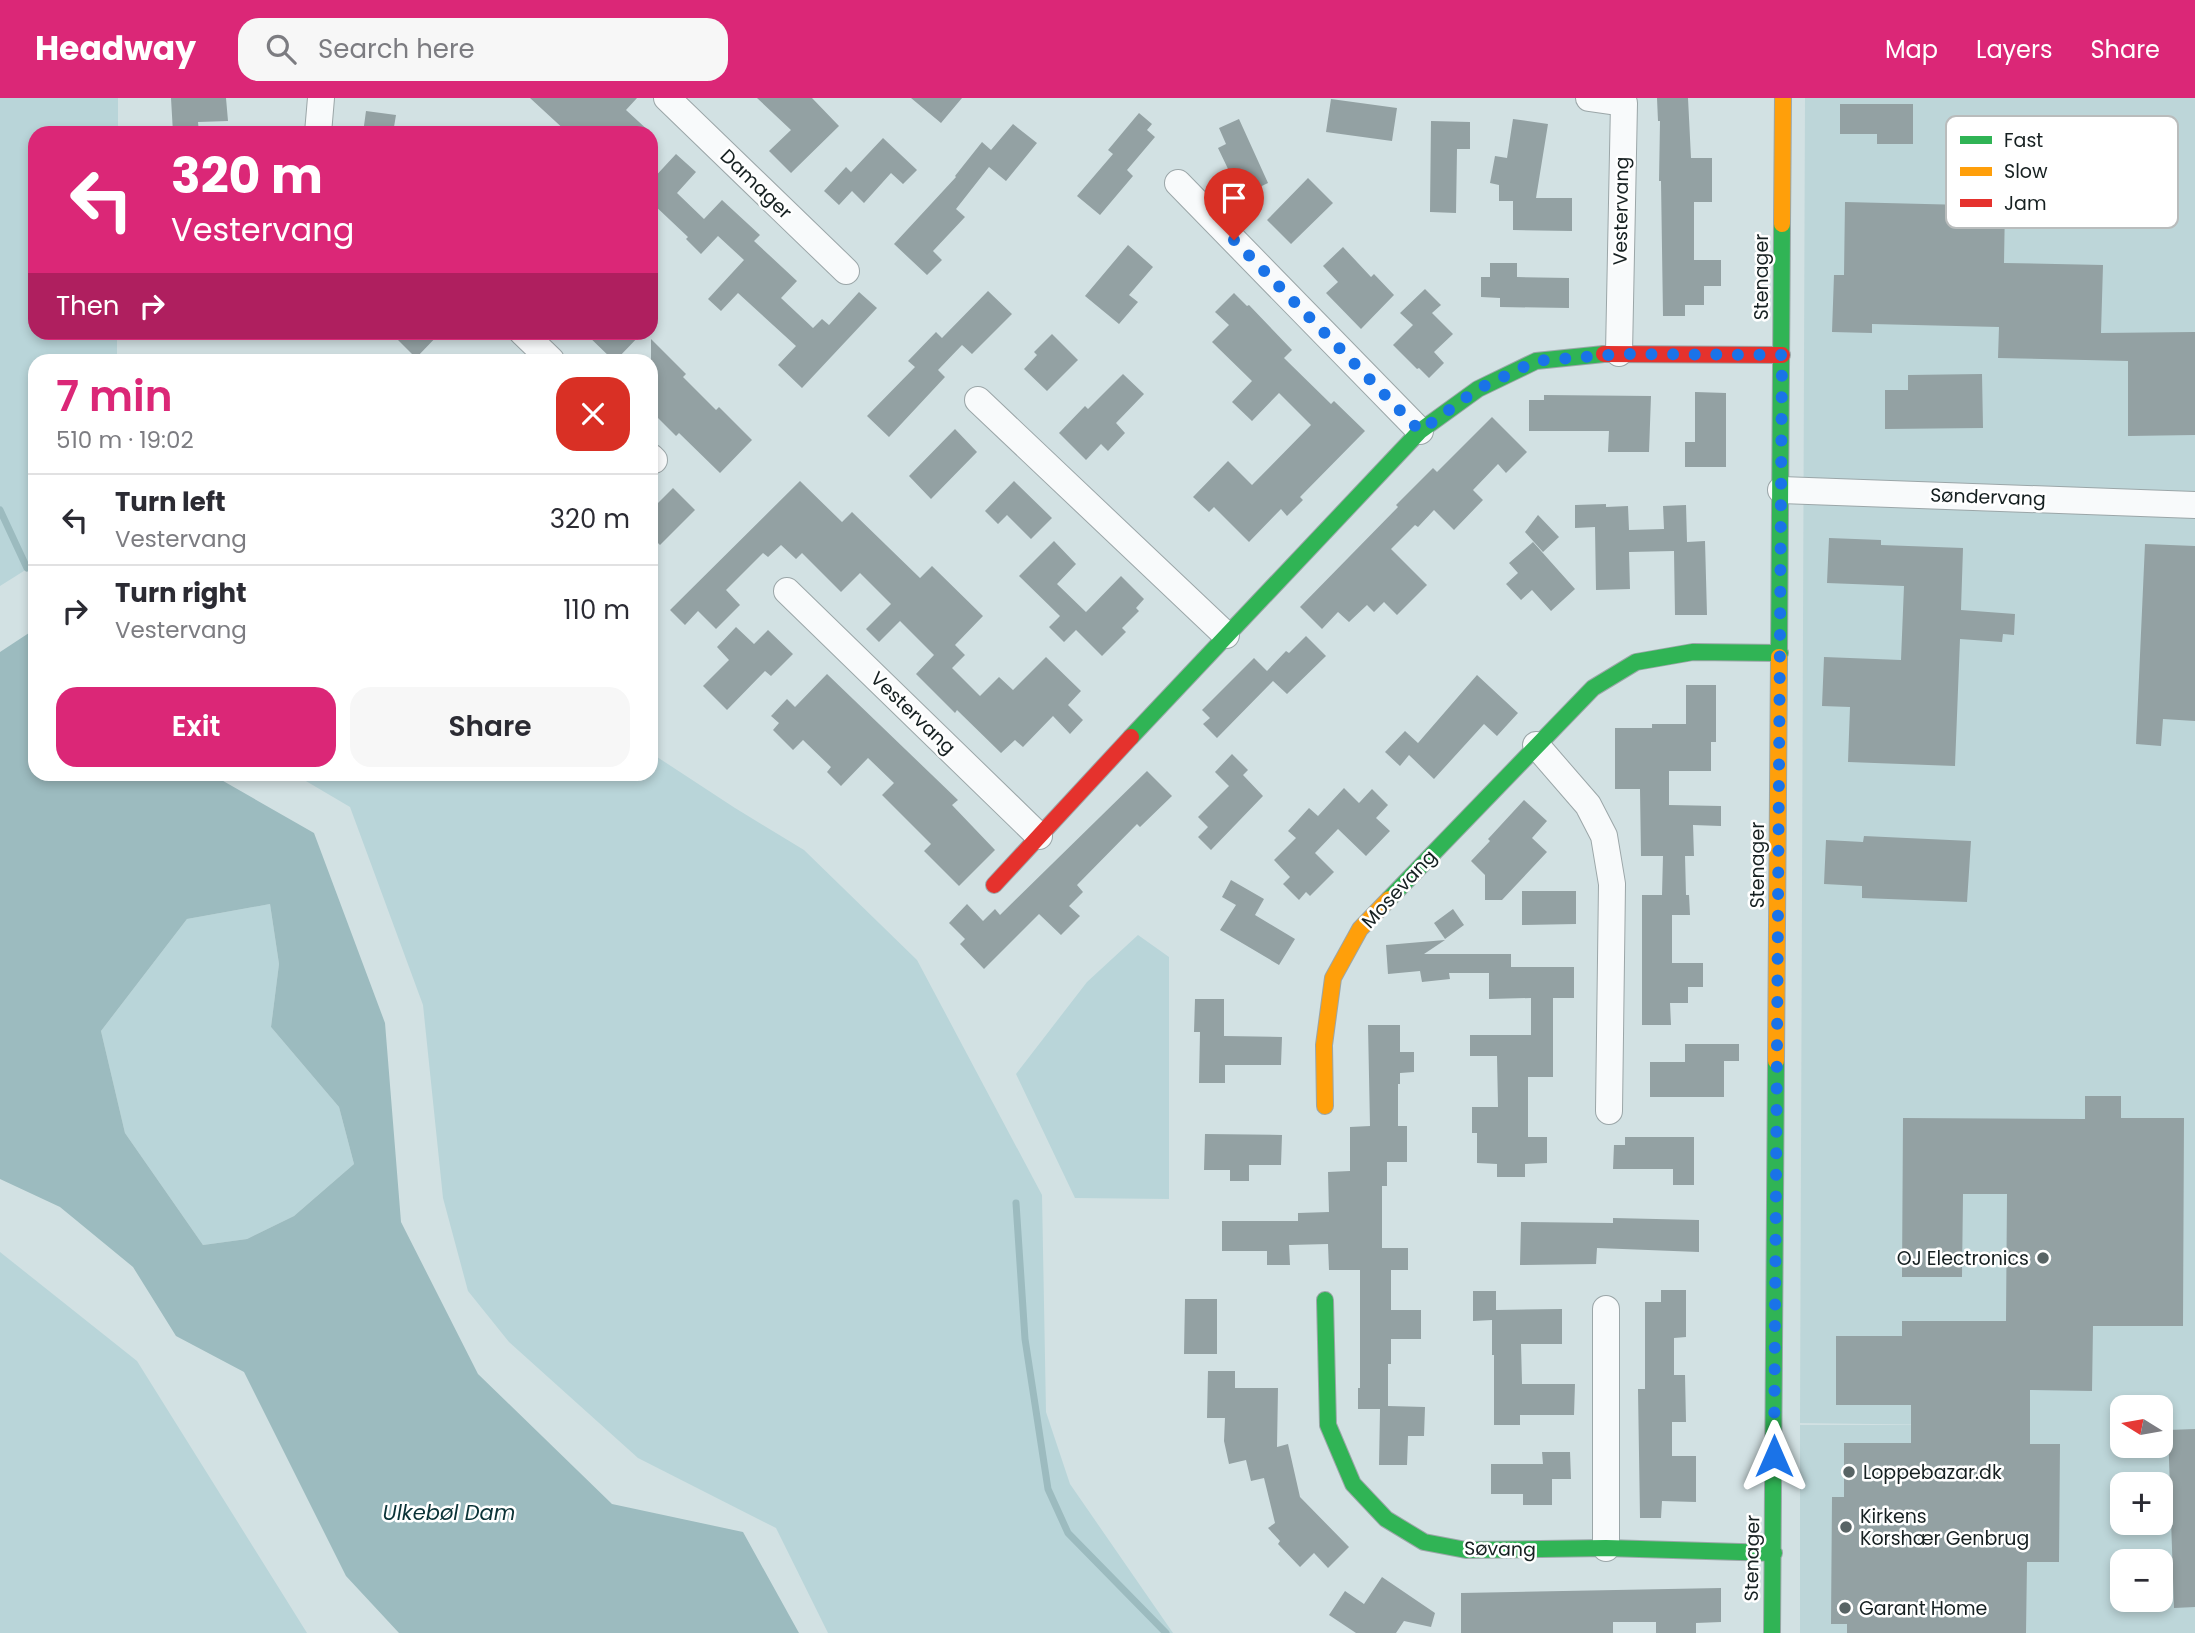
<!DOCTYPE html>
<meta charset="utf-8">
<style>
:root{--surface:#fff;--page:#f7f7f7;--text:#2b2b33;--muted:#7c7c81;--line:#e1e1e2;--accent:#db2777}
body{margin:0;font-family:Poppins,sans-serif;background:var(--page);color:var(--text);height:100vh;display:flex;flex-direction:column;font-size:26px;white-space:nowrap}
*{box-sizing:border-box;margin:0}
p{font-size:23px;color:var(--muted)}
.icon{flex:none;width:38px;height:38px;fill:none;stroke:currentColor;stroke-width:2;stroke-linecap:round;stroke-linejoin:round}
.map{position:relative;flex:1;overflow:hidden}
.panel{position:absolute;left:28px;top:256px;width:630px;height:427px;display:flex;flex-direction:column;background:var(--surface);border-radius:21px;box-shadow:0 4px 10px #0003}
.panel>*{flex:none}
.banner{position:absolute;left:28px;top:28px;width:630px;height:214px;border-radius:21px;box-shadow:0 4px 10px #0003;background:#db2777;color:#fff;overflow:hidden}
.needle{width:46px;rotate:281deg}
.fabs{position:absolute;left:2110px;top:1297px;display:grid;gap:14px}
.fabs a{display:grid;place-items:center;width:63px;height:63px;border-radius:14px;background:var(--surface);box-shadow:0 4px 10px #0003;font-size:35px}
.pin{position:absolute;display:grid;place-items:center;width:60px;height:60px;color:#fff;margin:-72px -30px;border-radius:50% 50% 50% 0;rotate:-45deg;box-shadow:0 0 7px #0007}
.pin .icon{rotate:45deg}
.me{position:absolute;width:77px;margin:-38px;rotate:0deg;stroke-linejoin:round;filter:drop-shadow(0 0 5px #0008)}
.turn{display:flex;align-items:center;gap:24px;height:147px;padding:0 28px;font-size:32px}
.turn .icon{width:91px;height:91px;stroke-width:2.5}
.turn b{display:block;font-size:49px;line-height:60px}
.then{display:flex;align-items:center;height:66px;padding:0 28px;background:#0003;gap:14px;font-size:26px}
.round{display:grid;place-items:center;flex:none;width:74px;height:74px;border-radius:21px;background:var(--page)}
.head{display:flex;align-items:center;justify-content:space-between;height:119px;padding:0 28px}
h1{font-size:42px;font-weight:600;line-height:52px;color:var(--accent)}
.button{display:flex;gap:14px;margin-top:auto;padding:14px 28px}
.button a{flex:1;height:80px;border-radius:21px;background:var(--accent);color:#fff;font-size:28px;font-weight:600;line-height:80px;text-align:center}
.button a+a{background:var(--page);color:var(--text)}
ul{padding:0;list-style:none}
li{display:flex;align-items:center;gap:21px;height:91px;padding:0 28px;border-top:2px solid var(--line)}
li div{flex:1}
li b{display:block;font-size:26px}
li em{font-style:normal}
header{display:flex;align-items:center;gap:42px;box-sizing:border-box;height:98px;padding:0 35px;background:var(--accent);color:#fff}
header strong{font-size:33px}
nav{display:flex;gap:38px;margin-inline-start:auto;font-size:24px}
.search{width:490px;height:63px;background:var(--page);display:flex;align-items:center;gap:18px;box-sizing:border-box;padding:0 24px;border-radius:21px;color:var(--muted);font-size:26px}
.map>svg:first-child{display:block}
.built{fill:#bdd6d9;fill-rule:evenodd}
.green{fill:#b9d5d9}
.water{fill:#9cbbbf;fill-rule:evenodd}
.lines{fill:none;stroke-linecap:round;stroke-linejoin:round}
.stream{stroke:#9cbbbf;stroke-width:7}
.building{fill:#93a1a3}
.street-casing{stroke:#9ba6a8;stroke-width:28}
.fast-casing{stroke:#9ba6a8;stroke-width:18}
.slow-casing{stroke:#9ba6a8;stroke-width:18}
.jam-casing{stroke:#9ba6a8;stroke-width:18}
.street{stroke:#f8fafb;stroke-width:26}
.fast{stroke:#30b455;stroke-width:16}
.slow{stroke:#ff9f0a;stroke-width:16}
.jam{stroke:#e5322d;stroke-width:16}
.route{stroke:#1a73e8;stroke-width:12;stroke-dasharray:0 21.6}
.poi-dot{fill:#586465;stroke:#fff;stroke-width:2.5}
.labels{text-anchor:middle;dominant-baseline:central;stroke-width:5;stroke-linejoin:round;paint-order:stroke}
.street-label{font-size:19px;fill:#162021;stroke:#fff}
.poi-label{font-size:19px;fill:#162021;stroke:#fff;text-anchor:start}
.water-label{font-size:21px;font-style:italic;fill:#0b3337;stroke:#fff}
.key{fill:#fff;stroke:#b9bcbc;stroke-width:2}
.key-label{font-size:19px;fill:#162021}
</style>
<header>
<strong>Headway</strong>
<div class="search"><svg class="icon" aria-label="search" viewBox="0 0 24 24"><circle cx="10" cy="10" r="6"/><path d="M15 15l6 6"/></svg>Search here</div>
<nav><a>Map</a><a>Layers</a><a>Share</a></nav>
</header>
<div class="map">
<svg width="2195" height="1535" viewBox="0 0 2195 1535">
<rect width="100%" height="100%" fill="#d2e1e3"/>
<path class="built" d="M1805,0H2195V1535H1800V1327H1946L1800,1325ZM2123,1309H2161V1348H2123ZM2123,1386H2161V1424H2123ZM2123,1463H2161V1502H2123Z"/>
<path class="green" d="M0,0H118V35H35V234L117,235V262H35V466L0,488Z
M651,655L735,710L804,752L917,862L1042,1097L1046,1314L1070,1386L1173,1535H828L776,1430L638,1360L509,1244L468,1193L443,1100L423,907L350,709L294,676H651Z
M270,806L279,866L271,929L339,1009L354,1066L294,1118L247,1141L203,1147L125,1035L101,933L187,821Z
M1138,837L1169,859V1101L1075,1100L1016,976L1087,884Z
M0,1154L137,1263L307,1535H0Z"/>
<path class="water" d="M35,531V676H211L314,735L385,925L401,1124L478,1276L612,1406L743,1434L799,1535H399L346,1478L244,1274L176,1238L133,1169L60,1109L0,1081V554ZM270,806L279,866L271,929L339,1009L354,1066L294,1118L247,1141L203,1147L125,1035L101,933L187,821Z"/>
<g class="lines">
<path class="stream" d="M0,412L27,470
M1016,1105L1025,1241L1048,1391L1068,1435L1166,1535"/>
</g>
<path class="building" d="M171,0H226L228,23L198,24L199,35H173Z
M530,0H637L626,12L651,35H568Z
M757,0H812L839,28L791,75L769,53L791,32Z
M911,0H962L941,25Z
M1657,0H1688L1691,60H1712V104H1694V162H1721V188H1704V207H1685V218H1663L1661,83H1659L1660,23H1658Z
M1331,1L1397,10L1392,43L1326,34Z
M1840,6H1913V46H1877V36H1840Z
M366,13L396,17L393,35H363Z
M1139,15L1152,26L1147,32L1155,39L1127,72L1133,78L1100,117L1077,98L1113,56L1108,52Z
M1239,21L1268,85L1241,98L1218,50L1226,46L1219,30Z
M1513,21L1548,26L1536,100H1572V133L1513,132V103H1499V87L1490,85L1495,58L1507,60Z
M1431,23L1470,24V51H1457L1456,115L1430,114Z
M1013,26L1037,45L1006,83L989,69L956,111L965,119L933,153L942,162L927,177L894,146L956,79L955,78L982,44L991,52Z
M883,40L917,72L903,86L891,75L864,105L852,93L839,107L824,93L846,69L851,74Z
M676,56L696,74L677,95L704,121L722,102L760,137L754,143L797,183L781,200L813,230L822,221L829,227L859,194L877,210L802,290L778,267L796,248L738,195L721,213L708,201L744,162L718,138L701,156L686,141L688,139L651,104V83Z
M1308,80L1333,105L1291,146L1267,122Z
M1845,104L2005,108L2004,165L2103,167L2101,235L2195,234V337L2128,338V263L1998,260L1999,229L1872,226V235L1832,234L1834,177H1844Z
M1128,147L1153,169L1129,197L1138,204L1119,226L1085,198Z
M1343,149L1371,179L1374,176L1394,197L1361,231L1326,195L1338,184L1323,168Z
M1490,165H1517V179L1569,180V210L1500,209V200L1481,199V179H1490Z
M1425,191L1441,207L1432,215L1453,236L1434,254L1444,265L1429,280L1419,270L1417,271L1393,247L1413,227L1400,215Z
M988,193L1012,216L972,256L962,247L938,272L945,279L889,339L867,318L915,269L908,263L936,234L942,240Z
M1234,195L1247,208L1249,207L1292,252L1284,260L1331,306L1334,303L1365,333L1300,399L1303,402L1287,418L1281,411L1249,444L1214,409L1209,414L1193,399L1228,363L1252,387L1311,327L1279,295L1252,323L1232,304L1252,283L1212,244L1229,227L1215,214Z
M390,234H441L416,260Z
M584,234H643L616,262H613Z
M1052,236L1078,262L1047,293L1024,271L1037,257L1034,254Z
M651,241L686,276L683,279L716,312L719,309L752,342L720,375L679,335L676,338L651,313Z
M1123,276L1144,296L1116,325L1125,335L1108,353L1101,346L1086,362L1059,335L1085,308L1088,311Z
M1982,276L1983,330L1885,331V292H1908V277Z
M1695,294L1726,295V369H1685V344H1695Z
M1544,297L1651,298L1649,354H1608L1609,333H1529V302H1544Z
M1492,319L1527,354L1506,375L1498,366L1473,392L1483,402L1454,432L1434,412L1418,429L1415,427L1391,451L1427,487L1397,517L1384,504L1374,514L1367,507L1349,524L1338,514L1322,531L1300,509L1398,409L1396,407L1433,370L1437,374Z
M955,331L977,354L931,401L909,378Z
M800,383L842,424L852,414L920,480L932,468L983,518L955,547L965,557L952,570L980,598L999,579L1013,592L1046,559L1081,593L1068,607L1083,622L1070,636L1053,618L1023,649L1015,642L1001,655L957,612L955,615L916,576L934,557L900,523L879,544L866,531L891,506L860,475L841,494L802,455L796,461L781,447L768,459L763,455L726,492L740,507L716,531L698,513L685,527L670,512Z
M1014,383L1052,420L1031,441L1007,417L998,426L985,413Z
M673,390L695,412L660,447L651,438V412Z
M1606,406V409L1628,408L1629,432L1664,431L1663,408L1686,407L1687,444L1705,443L1707,517H1675L1674,453L1629,454L1630,491L1596,492L1595,429L1575,430V407Z
M1538,417L1559,439L1543,454L1525,434Z
M1829,440L1881,442V447L1963,450L1961,512L2015,516L2014,537L2003,536L2002,544L1960,541L1955,668L1848,664L1850,609L1822,608L1824,559L1901,562L1904,488L1827,485Z
M1054,443L1076,466L1057,486L1086,514L1121,478L1144,501L1136,510L1139,513L1122,530L1126,534L1102,558L1076,532L1064,544L1049,529L1060,518L1019,478Z
M1533,444L1575,491L1551,513L1532,492L1521,502L1506,486L1518,475L1509,465Z
M2145,446L2195,448V623L2163,621L2161,648L2136,646Z
M736,529L754,546L768,532L793,556L771,578L765,573L727,612L703,588L729,562L717,549Z
M1306,538L1326,558L1287,596L1273,583L1217,640L1203,626L1210,620L1202,612L1254,560L1267,573L1286,553L1289,555Z
M827,576L958,702L952,707L995,752L959,788L924,753L931,746L882,697L894,685L868,660L841,688L827,674L831,669L803,642L793,652L773,632L779,625L771,618L787,601L795,609Z
M1477,577L1518,615L1497,638L1484,626L1434,681L1409,657L1400,668L1385,654L1405,633L1418,645Z
M1686,587H1716V644H1711V673H1669V707L1721,708V728L1693,727L1694,758H1685L1686,797H1689L1690,817H1672V865H1703V889H1688V905H1670L1671,927H1642V797H1662L1663,758H1641L1640,691H1615V630H1652V626H1686Z
M1232,656L1248,672L1243,677L1263,698L1211,752L1198,739L1208,729L1198,719L1229,688L1215,674Z
M1147,673L1172,698L1140,729L1137,726L1077,787L1083,794L1069,808L1080,818L1061,837L1039,816L984,871L960,846L965,841L949,825L967,806L983,823L995,811L1000,817Z
M1344,690L1359,705L1372,691L1388,707L1376,720L1390,733L1366,758L1338,731L1315,755L1334,774L1310,798L1306,794L1299,802L1283,786L1290,779L1274,762L1296,740L1288,733L1309,710L1318,718Z
M1524,702L1547,723L1532,740L1547,754L1502,802H1485V777L1471,763L1490,743L1488,741Z
M1864,738L1971,743L1967,804L1862,800V788L1824,786L1826,742L1863,744Z
M1231,782L1264,801L1255,817L1295,841L1279,867L1220,832L1236,807L1222,799Z
M1522,793H1576V826L1522,827Z
M1453,811L1464,827L1445,841L1434,825Z
M1445,842L1424,856H1511V869H1574V900H1553V979H1528V1039H1547V1065L1525,1066V1079H1497V1066L1477,1065V1035H1472V1009H1498L1497,958H1470V937H1531V900L1489,901V875H1449L1450,881L1422,884L1420,873L1388,876L1386,847Z
M1195,901H1224V938L1282,939L1281,967H1225V985H1199L1200,934H1194Z
M1368,927H1400V954H1414V974L1400,975V986H1398V1028H1407V1064H1387V1088H1382V1150H1408V1172H1391V1212H1421V1241H1391V1266H1388V1308L1425,1309L1424,1338H1408L1407,1367H1379L1380,1311H1358V1290H1360V1172H1329L1328,1146L1289,1147L1290,1167H1267V1153H1222V1123H1298V1115L1329,1114L1328,1074L1350,1073V1029L1370,1028Z
M1685,946H1739V963H1724V999H1650V964H1685Z
M2085,998H2121V1020H2184L2183,1228H2093L2092,1293L2030,1292V1346H2060L2059,1464H2027L2026,1535H1847V1526H1831L1832,1399H1844V1345H1911V1307H1836V1238H1902V1223H2006L2007,1096H1963L1962,1179H1902L1903,1020L2085,1021Z
M1205,1036L1282,1037L1281,1067H1249V1083H1230V1072H1204Z
M1625,1039H1694V1087H1673V1071H1613L1614,1047H1625Z
M1613,1120L1699,1122V1154L1597,1150L1596,1166L1520,1167L1521,1124L1613,1125Z
M1661,1192H1686V1239L1674,1240V1277H1685L1686,1324H1672V1358H1696V1404L1662,1403L1661,1420H1640L1638,1291H1645V1204H1661Z
M1473,1193H1496V1212L1562,1211V1246H1521L1522,1286H1575L1574,1317H1520V1327H1494V1257H1492V1222L1473,1223Z
M1185,1201H1217V1256H1184Z
M1208,1273H1235V1290H1278L1277,1349L1288,1346L1300,1399L1349,1449L1328,1470L1314,1455L1300,1469L1278,1446L1280,1443L1268,1430L1275,1425L1264,1380L1251,1383L1246,1362L1229,1366L1224,1343L1225,1320H1207Z
M2195,1331V1509L2174,1510L2168,1332Z
M1542,1354H1570L1571,1381H1552V1407H1523V1396H1491V1366H1543Z
M1382,1479L1435,1515L1431,1529L1404,1523L1396,1535H1356L1329,1517L1345,1493L1364,1506Z
M1721,1490V1524L1696,1525V1535H1656V1524H1613V1535H1461V1495Z"/>
<g class="lines">
<g class="street-casing">
<path id="street" d="M667,0L846,173
M1589,0L1624,5L1619,255
M318,35L321,0
M1178,85L1420,333
M522,234L551,262
M978,302L1226,537
M651,359L654,362
M1781,392L2195,407
M787,493L1039,738
M1536,647L1588,707L1604,738L1612,786L1609,1013
M1606,1450V1211"/>
</g>
<g class="fast-casing">
<path id="fast" d="M1779,559L1782,126
M1131,639L1420,333L1478,291L1536,263L1604,256
M1389,801L1593,590L1636,564L1693,554L1780,555
M1325,1202L1328,1327L1353,1386L1386,1421L1424,1444L1466,1452L1606,1450L1774,1455
M1772,1535L1776,963"/>
</g>
<g class="slow-casing">
<path id="slow" d="M1782,126L1783,0
M1776,963L1779,559
M1325,1008L1324,947L1333,880L1360,831L1389,801"/>
</g>
<g class="jam-casing">
<path id="jam" d="M1604,256L1782,257
M994,787L1131,639"/>
</g>
<use href="#street" class="street"/>
<use href="#fast" class="fast"/>
<use href="#slow" class="slow"/>
<use href="#jam" class="jam"/>
</g>
<g class="lines">
<path class="route" d="M1234,142L1420,333L1478,291L1536,263L1619,256L1782,257L1774,1358"/>
</g>
<g class="poi-dot">
<circle cx="2043" cy="1160" r="7"/>
<circle cx="1849" cy="1374" r="7"/>
<circle cx="1846" cy="1429" r="7"/>
<circle cx="1845" cy="1510" r="7"/>
</g>
<g class="labels">
<g class="street-label">
<text transform="translate(756 86) rotate(44)">Damager</text>
<text transform="translate(1621 113) rotate(-89)">Vestervang</text>
<text transform="translate(1761 179) rotate(-90)">Stenager</text>
<text transform="translate(1988 399) rotate(2)">Søndervang</text>
<text transform="translate(913 615) rotate(44)">Vestervang</text>
<text transform="translate(1757 767) rotate(-90)">Stenager</text>
<text transform="translate(1399 791) rotate(-47)">Mosevang</text>
<text transform="translate(1500 1451) rotate(1)">Søvang</text>
<text transform="translate(1752 1460) rotate(-89)">Stenager</text>
</g>
<g class="poi-label">
<text x="2029" y="1160" text-anchor="end">OJ Electronics</text>
<text x="1863" y="1374">Loppebazar.dk</text>
<text x="1860" y="1418">Kirkens<tspan x="1860" dy="22">Korshær Genbrug</tspan></text>
<text x="1859" y="1510">Garant Home</text>
</g>
<g class="water-label">
<text x="449" y="1414">Ulkebøl Dam</text>
</g>
</g>
<rect x="1946" y="18" width="232" height="112" rx="10" class="key"/>
<rect x="1960" y="38" width="32" height="8" fill="#30b455"/>
<rect x="1960" y="69" width="32" height="9" fill="#ff9f0a"/>
<rect x="1960" y="101" width="32" height="8" fill="#e5322d"/>
<g class="key-label">
<text x="2004" y="49">Fast</text>
<text x="2004" y="80">Slow</text>
<text x="2004" y="112">Jam</text>
</g>
</svg>
<div class="fabs">
<a><svg class="needle" viewBox="-14 -14 28 28"><path d="M0-13l5 13h-10z" fill="#e53935"/><path d="M0 13l5-13h-10z" fill="#7c7c81"/></svg></a>
<a>+</a>
<a>−</a>
</div>
<div class="pin" style="left:1234px;top:142px;background:#d93025"><svg class="icon" aria-label="arrive" viewBox="0 0 24 24"><path d="M6 21V4h12l-3 4 3 4H6"/></svg></div>
<svg class="me" style="left:1774px;top:1358px" viewBox="-20 -20 40 40"><path d="M0-17L14 15 0 8-14 15z" fill="#1a73e8" stroke="#fff" stroke-width="4"/></svg>
<div class="banner">
<div class="turn"><svg class="icon" aria-label="left" viewBox="0 0 24 24"><path d="M17 20v-9H6M10 6l-5 5 5 5"/></svg><div><b>320 m</b>Vestervang</div></div>
<div class="then">Then<svg class="icon" aria-label="right" viewBox="0 0 24 24"><path d="M7 20v-9h11M14 6l5 5-5 5"/></svg></div>
</div>
<section class="panel">
<div class="head"><div><h1>7 min</h1><p>510 m · 19:02</p></div><a class="round" style="background:#d93025;color:#fff"><svg class="icon" aria-label="close" viewBox="0 0 24 24"><path d="M6 6l12 12M18 6L6 18"/></svg></a></div>
<ul>
<li><svg class="icon" aria-label="left" viewBox="0 0 24 24"><path d="M17 20v-9H6M10 6l-5 5 5 5"/></svg><div><b>Turn left</b><p>Vestervang</p></div><em>320 m</em></li>
<li><svg class="icon" aria-label="right" viewBox="0 0 24 24"><path d="M7 20v-9h11M14 6l5 5-5 5"/></svg><div><b>Turn right</b><p>Vestervang</p></div><em>110 m</em></li>
</ul>
<div class="button"><a>Exit</a><a>Share</a></div>
</section>
</div>
